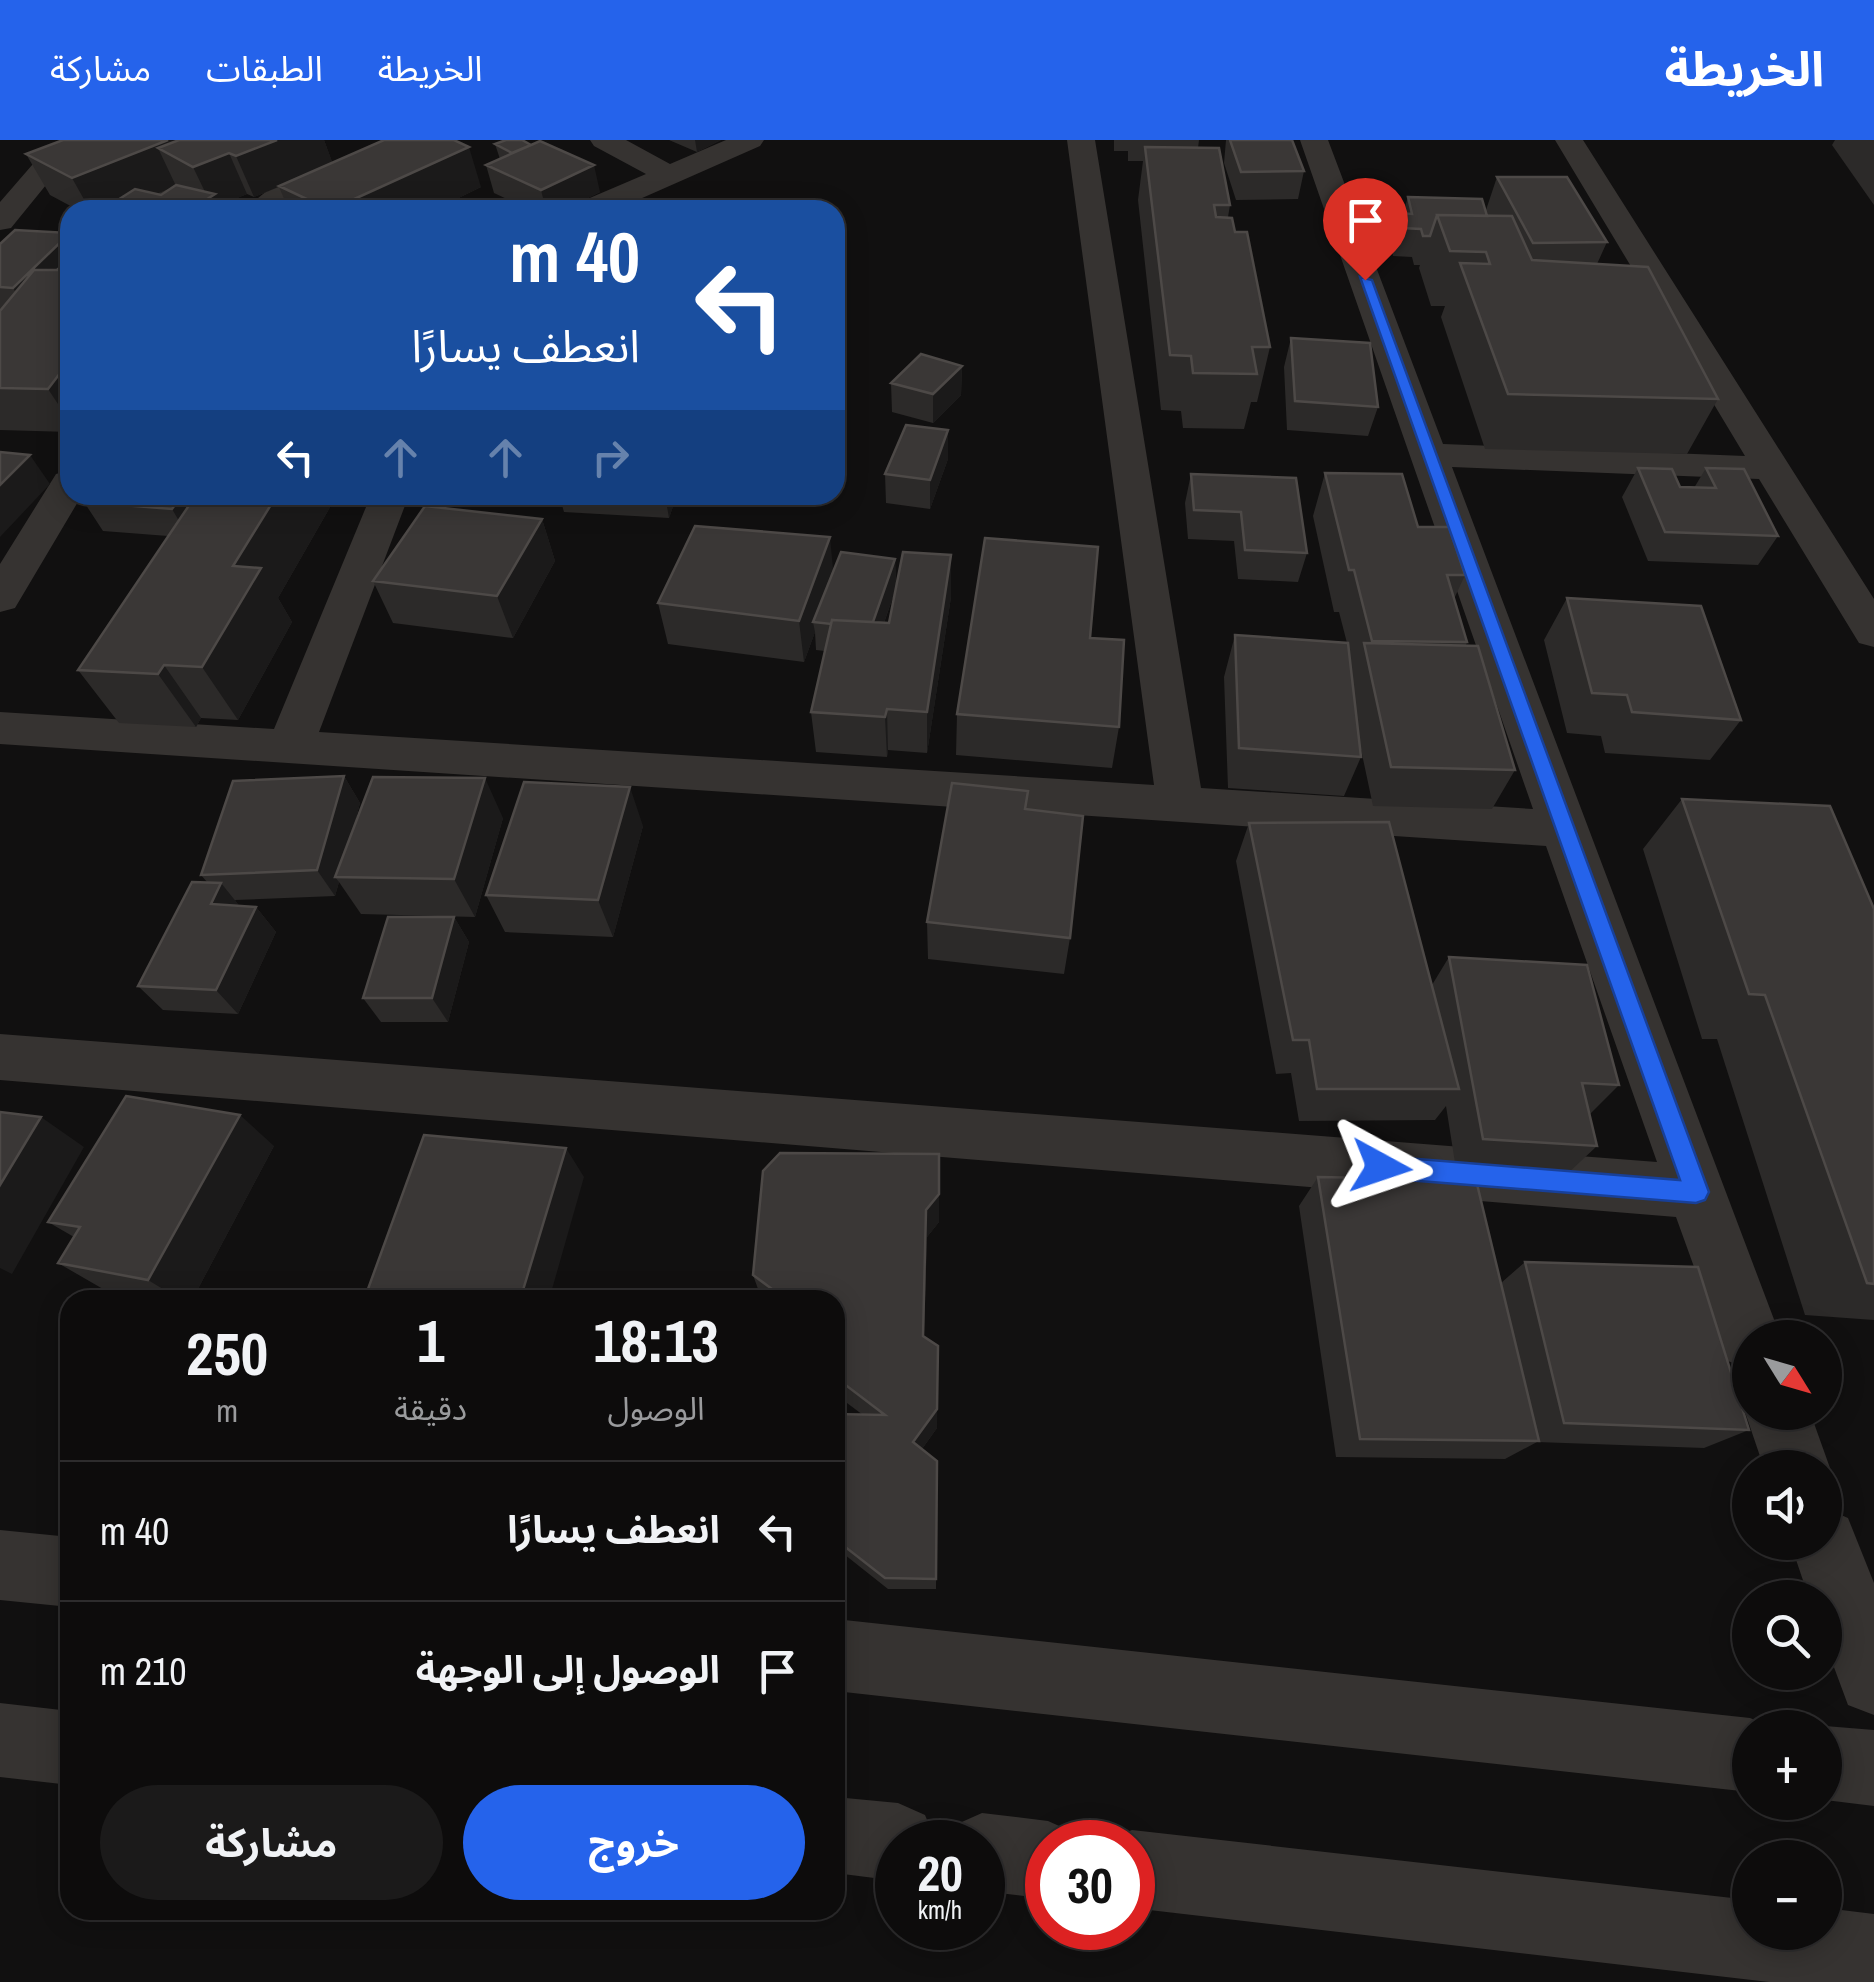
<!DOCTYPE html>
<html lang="ar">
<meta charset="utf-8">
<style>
:root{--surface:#0d0c0c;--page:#1b1a1a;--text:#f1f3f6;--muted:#9a9b9d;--line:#2d2c2d;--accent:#2563eb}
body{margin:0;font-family:"Archivo Narrow","Noto Sans Arabic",sans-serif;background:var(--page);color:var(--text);direction:rtl;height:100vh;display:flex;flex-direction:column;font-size:38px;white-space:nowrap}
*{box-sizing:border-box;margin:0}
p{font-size:32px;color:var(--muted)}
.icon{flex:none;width:55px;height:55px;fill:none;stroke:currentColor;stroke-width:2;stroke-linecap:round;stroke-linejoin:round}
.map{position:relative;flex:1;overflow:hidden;direction:ltr}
.details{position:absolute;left:60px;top:1150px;width:785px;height:630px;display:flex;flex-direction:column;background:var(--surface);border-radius:30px;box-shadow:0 5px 25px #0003,0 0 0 2px var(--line);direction:rtl}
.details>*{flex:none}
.hud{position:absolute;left:60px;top:60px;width:785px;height:305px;border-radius:30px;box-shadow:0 5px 25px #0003,0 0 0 2px var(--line);direction:rtl;background:#1a4fa0;color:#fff;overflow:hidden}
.needle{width:65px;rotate:127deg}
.controls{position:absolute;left:1732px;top:1180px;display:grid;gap:20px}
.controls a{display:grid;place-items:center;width:110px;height:110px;border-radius:50%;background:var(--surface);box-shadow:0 5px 25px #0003,0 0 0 2px var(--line);font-size:50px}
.speed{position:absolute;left:875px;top:1680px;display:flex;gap:20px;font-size:50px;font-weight:700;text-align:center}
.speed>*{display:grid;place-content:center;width:130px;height:130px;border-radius:50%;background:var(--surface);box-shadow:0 5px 25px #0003,0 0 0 2px var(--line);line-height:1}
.speed small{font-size:25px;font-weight:400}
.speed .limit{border:15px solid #d22;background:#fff;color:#111}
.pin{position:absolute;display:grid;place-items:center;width:85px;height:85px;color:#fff;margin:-102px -42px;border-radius:50% 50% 50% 0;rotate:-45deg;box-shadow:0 0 10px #0007}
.pin .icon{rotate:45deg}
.me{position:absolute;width:110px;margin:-55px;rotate:95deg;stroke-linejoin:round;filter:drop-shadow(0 0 8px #0008)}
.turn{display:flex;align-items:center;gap:35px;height:210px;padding:0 40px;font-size:45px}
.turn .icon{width:130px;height:130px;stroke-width:2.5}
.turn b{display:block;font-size:70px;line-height:85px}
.lanes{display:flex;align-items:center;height:95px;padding:0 40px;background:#0003;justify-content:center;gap:50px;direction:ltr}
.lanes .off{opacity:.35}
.eta{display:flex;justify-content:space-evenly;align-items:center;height:170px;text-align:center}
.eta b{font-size:60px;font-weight:700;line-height:70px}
.action{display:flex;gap:20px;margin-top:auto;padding:20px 40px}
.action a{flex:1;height:115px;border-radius:60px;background:var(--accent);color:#fff;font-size:40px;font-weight:700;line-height:115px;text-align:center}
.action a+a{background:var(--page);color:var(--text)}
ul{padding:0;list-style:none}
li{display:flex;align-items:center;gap:30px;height:140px;padding:0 40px;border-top:2px solid var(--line)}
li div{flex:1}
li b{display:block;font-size:38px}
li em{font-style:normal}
header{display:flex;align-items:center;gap:60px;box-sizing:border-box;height:140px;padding:0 50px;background:var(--accent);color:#fff}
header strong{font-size:48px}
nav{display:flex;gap:55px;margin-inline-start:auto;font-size:35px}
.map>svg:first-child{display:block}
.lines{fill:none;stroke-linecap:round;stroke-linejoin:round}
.street{fill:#363331;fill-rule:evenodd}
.wall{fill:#2c2a29;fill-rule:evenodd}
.shaded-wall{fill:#1b1a1a}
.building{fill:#3a3736;stroke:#4d4947;stroke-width:2.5}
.route{fill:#2563eb;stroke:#184099;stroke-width:2.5}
</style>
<header>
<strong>الخريطة</strong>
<nav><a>الخريطة</a><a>الطبقات</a><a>مشاركة</a></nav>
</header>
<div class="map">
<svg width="1874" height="1842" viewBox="0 0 1874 1842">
<rect width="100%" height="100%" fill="#111010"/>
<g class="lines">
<path class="street" d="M86,0H127L123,6L59,29L11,88L0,90V62L39,17Z
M394,0H434L430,6L279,70H243L268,50Z
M590,0H626L670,24L726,0H764L760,6L615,70H574L578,63L646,34L594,6Z
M1067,0H1095L1201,648L1533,669L1300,0H1328L1443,304L1745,316L1555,0H1583L1874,459V507L1859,503L1759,339L1452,327L1781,1198H1750V1230L1728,1221L1676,1077L0,940V894L1657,1022L1546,706L0,604V572L274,589L371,355H409L319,592L1154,645Z
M70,330V355H82L15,468L0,472V424L56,334Z
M1750,1259V1272H1810L1830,1328L1825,1341V1328H1764L1745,1272Z
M1825,1368L1848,1378L1874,1443V1575L1848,1565L1825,1503V1458H1809L1790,1402H1825Z
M0,1390L70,1397V1467L0,1460Z
M835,1479L1750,1578L1774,1588H1750V1652L835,1551Z
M0,1563L70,1571V1645L0,1637Z
M1825,1586L1874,1590V1666L1825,1660V1588H1820Z
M835,1657L898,1663L925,1675L936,1702H898V1741L835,1733Z
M982,1673L1048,1681L1075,1693L1080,1702H1048V1759L982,1751V1702H947L955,1685Z
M1132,1690L1750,1760V1792H1825V1768L1874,1774V1842H1769L1132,1768V1702H1104Z"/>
</g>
<path class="wall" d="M324,0L332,22L481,47L434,70H289L279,47L254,57L247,54L220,65L223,70H78L50,55L26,14Z
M669,0H721L697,12Z
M1114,0H1199L1198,8L1230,65L1228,77L1235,92L1270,207L1257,262H1251L1244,289L1183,288L1181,271L1161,270L1138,60L1143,21H1128V11H1114Z
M1226,0H1292L1304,31L1298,59L1236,60L1224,23Z
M1835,0H1874V65L1832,5Z
M495,4L600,52L564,70H530L494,53L486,25L500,19Z
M1497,37L1607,102L1597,124L1718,259L1687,314L1485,309L1441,177L1445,166H1431L1419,128L1420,125H1414L1412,117L1393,116L1390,101L1398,73H1403L1408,57L1486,70Z
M70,93V292L0,290V104Z
M1291,198L1378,267L1368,296L1287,290L1284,227Z
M962,226L961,255L933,283L892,272L891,243Z
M948,319L930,369L886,363L885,334Z
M1638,328L1680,347L1694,348L1706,328L1778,396L1758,425L1648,421L1622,357Z
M1325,333L1418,387L1465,435L1454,459L1467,502L1466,505L1515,630L1492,669L1373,666L1359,600L1361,617L1344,656L1228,648L1224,537L1235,495L1347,503L1339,472H1334L1313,376Z
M1191,334L1307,413L1298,442L1238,439L1234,401L1188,399L1185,363Z
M90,355H337L278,458L292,482L238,580L201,578L196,587L119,583L78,530L168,396L103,391L84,362Z
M559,355H677L669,378L564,372Z
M542,379L555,421L513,498L393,483L373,441Z
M895,419L896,447L951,457L927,613L888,610L887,617L816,612L811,572L825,511L816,510L815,492L804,522L668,504L658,463L833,432ZM896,448L889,483H884Z
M1567,458L1741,580L1710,620L1605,613L1601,596L1567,593L1544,500Z
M1090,498L1119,587L1112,628L956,615L957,574Z
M344,636L360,663L352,693L503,678L475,777L361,774L339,742L335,756L235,760L239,766L256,767L276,792L238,874L163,870L138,846L207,742L201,735Z
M1682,659L1874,769V1180L1805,1175L1717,899H1702L1643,709Z
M1026,669L1070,798L1064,834L928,819L927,782Z
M1249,683L1432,845L1449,817L1619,945L1590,974L1597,1006L1565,1036L1456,1029L1446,966L1435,980L1299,981L1291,933L1276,934L1236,721Z
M643,686L613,797L505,792L486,755Z
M454,777L469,802L448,882H381L363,858Z
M274,1006L192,1160H162L103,1149L58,1123L74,1097L48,1082Z
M939,1014V1082L927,1097L924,1197L937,1288L922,1309L937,1321L936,1449H888L835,1407V1274L863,1275L835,1254V1160H762L753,1135Z
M1318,1037L1501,1143L1525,1122L1749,1290L1704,1308L1537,1302L1505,1319L1336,1317L1299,1066Z"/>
<path class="shaded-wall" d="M168,0H208L229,13L247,54L220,65L223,70H190L208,58L193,27L158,8L176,46L117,70H90L72,38Z
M277,0H324L333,24L254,57L236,16Z
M695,0H721L697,12Z
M469,7L481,47L434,70H330Z
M594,25L600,52L564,70H546L541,50Z
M70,93V131L31,177L13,148Z
M70,220V282L48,249Z
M962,226L961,255L933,283V254Z
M948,290V319L930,369V340Z
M30,315L50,344L0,397V345Z
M182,355L200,383L189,398L172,369Z
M277,355H337L278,458L292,482L238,580L202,527L233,426Z
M665,355H677L669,378Z
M542,379L555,421L513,498L497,456Z
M830,397L834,439L813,482L815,492L804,522L799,481Z
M951,415V457L927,613V572Z
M895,419L896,448L872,517L870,489Z
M164,525L201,578L196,587L158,534Z
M887,569L888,610L887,617L885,577Z
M344,636L360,663L340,737H335L339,742L335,756L317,730Z
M485,638L503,678L475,777L454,739Z
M630,647L643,686L613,797L598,760Z
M221,743L242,769L211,764Z
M256,767L276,792L238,874L216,850Z
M454,777L469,802L448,882L432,858Z
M240,975L274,1006L192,1160H181L148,1140Z
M41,977L84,1007L12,1134L0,1128V1045Z
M566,1008L584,1037L549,1160H520Z
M939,1054V1082L927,1097L923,1219L926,1070Z
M938,1206L937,1288L914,1320L913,1302Z"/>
<path class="building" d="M63,0H168L72,38L26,14Z
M179,0H277L236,16L229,13L193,27L158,8Z
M384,0H454L469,7L330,70L279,46Z
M506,0H522L531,5L512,13L495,4Z
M1230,0H1292L1304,31L1241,32Z
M540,1L594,25L541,50L486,25Z
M1145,7L1219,8L1230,65H1214L1216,77L1232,78L1235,92H1247L1270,207H1252L1257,234L1193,233L1191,216L1170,215Z
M1497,37H1567L1607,102L1533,103Z
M176,45L215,54L190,70H102L135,49L161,55Z
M1408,57L1482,59L1487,76L1437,75L1430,96H1423L1421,89L1402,88L1398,73L1412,74Z
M1437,75L1512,76L1532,120L1648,127L1718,259L1508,254L1460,123L1490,124L1486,112L1450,111Z
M15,90L70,93L13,148L0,147V104Z
M70,120V130L58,129Z
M34,130H70V220L48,249L0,248V171Z
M1291,198L1370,203L1378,267L1295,261Z
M921,214L962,226L933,254L891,243Z
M906,285L948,290L930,340L885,334Z
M0,312L30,315L0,345Z
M1638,328L1672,329L1680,347L1716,348L1706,328L1744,329L1778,396L1665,392Z
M1325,333L1402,334L1418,387H1449L1465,435H1447L1467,502L1372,501L1354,430H1349Z
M1191,334L1296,338L1307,413L1245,410L1241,372L1194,370Z
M90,355H182L172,369L84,362Z
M196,355H277L233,426L261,428L202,527L164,525L158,534L78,530Z
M425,366L542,379L497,456L373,441Z
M695,386L830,397L799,481L658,463Z
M985,398L1098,407L1090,498L1124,500L1119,587L957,574Z
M841,412L895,419L873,482L832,480L831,484L813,482Z
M903,412L951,415L927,572L887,569L885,577L811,572L832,480L889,483Z
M1567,458L1701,466L1741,580L1632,572L1627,555L1592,553Z
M1235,495L1348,503L1361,617L1239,608Z
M1364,503L1478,506L1515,630L1391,627Z
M344,636L317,730L201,735L233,641Z
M373,637L485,638L454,739L335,737Z
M524,642L630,647L598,760L486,755Z
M952,643L1028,651L1025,669L1083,676L1070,798L927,782Z
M1682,659L1830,666L1874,769V1144L1867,1143L1765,855L1749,854Z
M1389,682L1459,949H1317L1309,900H1293L1249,683Z
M192,742L221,743L211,764L256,767L216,850L138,846Z
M388,777H454L432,858H363Z
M1449,817L1587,825L1619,945L1582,943L1597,1006L1483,999Z
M126,956L240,975L148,1140L58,1123L80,1087L48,1082Z
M0,972L41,977L0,1045Z
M424,995L566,1008L520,1160H364Z
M780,1013L939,1014V1054L926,1070L923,1196L938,1206L937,1269L913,1302L937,1321L936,1439L885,1438L835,1399V1274L885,1275L835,1237V1160H770L776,1152L753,1135L763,1031Z
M1318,1037L1476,1040L1539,1301L1360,1299Z
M1525,1122L1698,1127L1749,1290L1564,1283Z"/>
<path class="route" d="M1360,137L1372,140L1709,1052L1705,1060L1696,1063L1381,1038L1372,1034L1369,1027L1372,1019L1381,1016L1680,1040Z"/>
</svg>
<div class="controls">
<a><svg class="needle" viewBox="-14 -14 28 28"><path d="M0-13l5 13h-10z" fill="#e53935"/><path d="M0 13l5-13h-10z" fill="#9a9b9d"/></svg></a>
<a><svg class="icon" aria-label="sound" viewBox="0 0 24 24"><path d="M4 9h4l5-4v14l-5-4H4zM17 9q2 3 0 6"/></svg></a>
<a><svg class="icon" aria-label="search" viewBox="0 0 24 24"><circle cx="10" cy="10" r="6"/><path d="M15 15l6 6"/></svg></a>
<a>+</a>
<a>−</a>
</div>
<div class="speed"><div>20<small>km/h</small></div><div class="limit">30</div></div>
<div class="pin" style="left:1365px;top:140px;background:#d93025"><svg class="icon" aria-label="arrive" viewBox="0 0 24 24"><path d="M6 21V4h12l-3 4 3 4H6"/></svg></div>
<svg class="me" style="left:1381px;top:1027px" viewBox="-20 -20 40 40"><path d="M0-17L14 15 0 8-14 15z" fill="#2563eb" stroke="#fff" stroke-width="4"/></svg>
<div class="hud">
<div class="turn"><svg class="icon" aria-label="left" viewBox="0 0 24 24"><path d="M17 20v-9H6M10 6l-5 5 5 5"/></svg><div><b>40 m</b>انعطف يسارًا</div></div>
<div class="lanes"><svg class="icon" aria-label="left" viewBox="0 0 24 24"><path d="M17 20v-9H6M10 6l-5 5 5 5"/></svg><svg class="icon off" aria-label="ahead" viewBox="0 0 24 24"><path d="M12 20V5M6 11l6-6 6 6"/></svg><svg class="icon off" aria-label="ahead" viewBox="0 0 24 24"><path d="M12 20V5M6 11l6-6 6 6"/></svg><svg class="icon off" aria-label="right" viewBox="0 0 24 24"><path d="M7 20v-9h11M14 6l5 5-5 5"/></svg></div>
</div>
<section class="details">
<div class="eta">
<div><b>18:13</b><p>الوصول</p></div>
<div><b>1</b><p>دقيقة</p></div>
<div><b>250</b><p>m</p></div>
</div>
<ul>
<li><svg class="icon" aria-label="left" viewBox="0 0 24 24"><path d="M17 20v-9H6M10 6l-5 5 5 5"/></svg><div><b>انعطف يسارًا</b></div><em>40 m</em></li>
<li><svg class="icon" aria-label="arrive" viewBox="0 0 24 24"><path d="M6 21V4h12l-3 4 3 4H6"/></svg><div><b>الوصول إلى الوجهة</b></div><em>210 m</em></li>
</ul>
<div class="action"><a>خروج</a><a>مشاركة</a></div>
</section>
</div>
